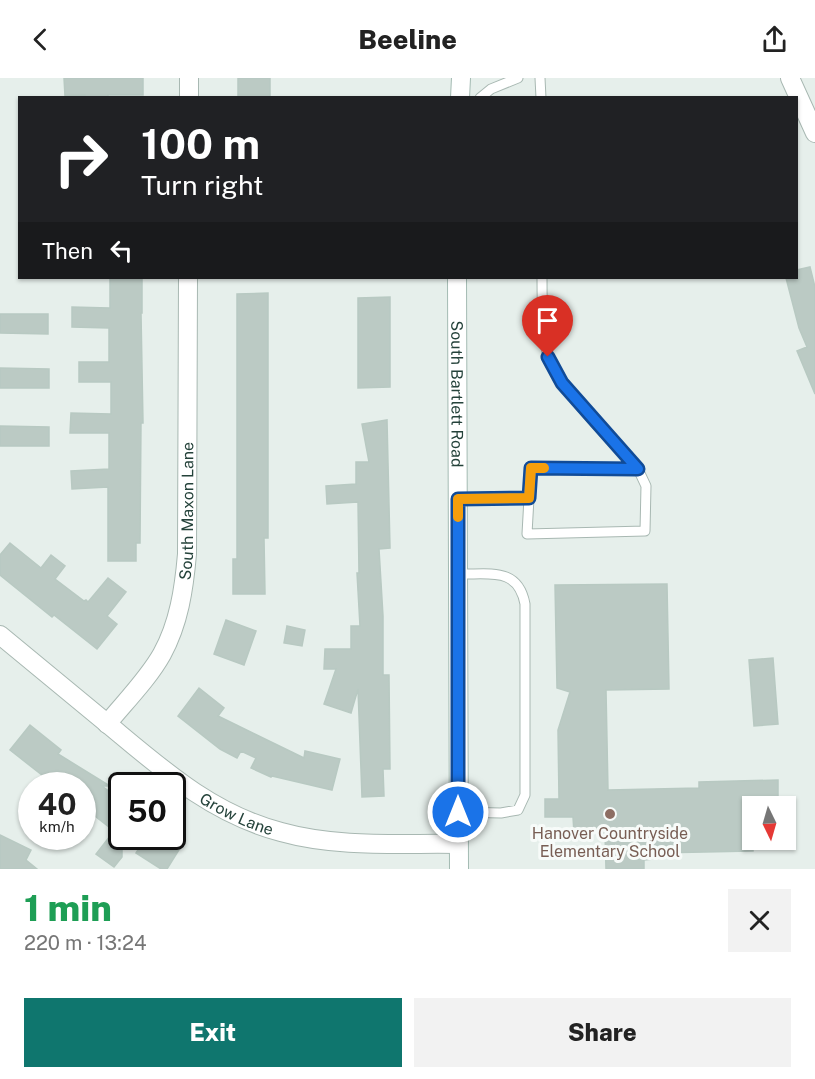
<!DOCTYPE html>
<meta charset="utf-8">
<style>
:root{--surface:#fff;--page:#f2f2f2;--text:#222;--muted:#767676;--accent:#0f766e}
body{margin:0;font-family:"Public Sans",sans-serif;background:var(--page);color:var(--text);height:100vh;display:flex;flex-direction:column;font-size:22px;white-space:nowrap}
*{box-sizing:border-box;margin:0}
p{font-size:20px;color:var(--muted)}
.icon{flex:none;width:33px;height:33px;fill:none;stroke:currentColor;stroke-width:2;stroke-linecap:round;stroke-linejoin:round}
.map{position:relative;height:791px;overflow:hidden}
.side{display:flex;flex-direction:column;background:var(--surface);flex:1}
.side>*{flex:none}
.guide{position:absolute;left:18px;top:18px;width:780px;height:183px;border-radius:0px;box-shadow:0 2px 4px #0004;background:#202124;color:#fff;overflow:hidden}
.needle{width:39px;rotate:175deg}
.fabs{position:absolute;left:742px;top:718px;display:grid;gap:12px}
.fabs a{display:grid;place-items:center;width:54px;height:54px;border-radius:0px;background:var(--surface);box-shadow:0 2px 4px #0004;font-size:30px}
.speed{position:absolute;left:18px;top:694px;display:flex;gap:12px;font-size:30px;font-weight:700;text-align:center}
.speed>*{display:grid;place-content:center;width:78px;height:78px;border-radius:50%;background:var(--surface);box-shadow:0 2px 4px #0004;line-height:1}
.speed small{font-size:15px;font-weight:400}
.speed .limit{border:3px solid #111;border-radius:9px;background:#fff;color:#111}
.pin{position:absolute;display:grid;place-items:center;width:51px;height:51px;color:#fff;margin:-62px -26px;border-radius:50% 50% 50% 0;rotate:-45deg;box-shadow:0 0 6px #0007}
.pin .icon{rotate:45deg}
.me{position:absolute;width:66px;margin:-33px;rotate:0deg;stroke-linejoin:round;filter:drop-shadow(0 0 4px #0008)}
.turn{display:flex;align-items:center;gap:21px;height:126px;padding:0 24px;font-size:27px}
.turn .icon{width:78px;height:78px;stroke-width:2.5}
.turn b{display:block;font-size:42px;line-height:51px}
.then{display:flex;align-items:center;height:57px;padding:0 24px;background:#0003;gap:12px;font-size:22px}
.round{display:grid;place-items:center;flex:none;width:63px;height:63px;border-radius:0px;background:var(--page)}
.overview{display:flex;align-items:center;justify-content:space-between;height:102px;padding:0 24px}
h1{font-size:36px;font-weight:800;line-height:45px;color:#1e9e55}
.primary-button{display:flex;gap:12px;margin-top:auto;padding:12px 24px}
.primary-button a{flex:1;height:69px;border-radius:0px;background:var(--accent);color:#fff;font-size:24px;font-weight:800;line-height:69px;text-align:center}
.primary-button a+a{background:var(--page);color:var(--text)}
header{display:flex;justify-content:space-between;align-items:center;height:78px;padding:0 24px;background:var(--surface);font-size:27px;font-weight:800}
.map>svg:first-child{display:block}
.building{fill:#bbcac4;stroke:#b8c9c2;stroke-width:1.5}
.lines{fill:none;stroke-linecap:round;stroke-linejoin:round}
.lane-casing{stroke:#a8b8b2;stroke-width:11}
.street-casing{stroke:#a8b8b2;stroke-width:20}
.secondary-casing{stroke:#a4bbb3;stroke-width:20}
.lane{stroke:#fff;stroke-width:9}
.street{stroke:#fff;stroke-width:18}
.secondary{stroke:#fff;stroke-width:18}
.route-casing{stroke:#114b97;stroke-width:15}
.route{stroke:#1a73e8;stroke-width:10}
.slow{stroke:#f59e0b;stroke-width:10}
.education-dot{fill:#8d6e63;stroke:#f7fbf9;stroke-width:2}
.labels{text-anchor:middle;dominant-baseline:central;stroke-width:6;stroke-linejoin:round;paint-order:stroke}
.street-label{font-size:16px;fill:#24423a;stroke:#f7fbf9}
.education-label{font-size:16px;fill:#785e54;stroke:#f7fbf9}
</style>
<header><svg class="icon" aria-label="back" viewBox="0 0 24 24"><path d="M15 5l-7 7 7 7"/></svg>Beeline<svg class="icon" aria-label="share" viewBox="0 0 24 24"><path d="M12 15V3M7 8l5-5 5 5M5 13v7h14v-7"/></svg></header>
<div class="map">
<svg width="815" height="791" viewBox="0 0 815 791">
<rect width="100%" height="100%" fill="#e6efeb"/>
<path class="building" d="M64,0H143V17H108V20H85V17L65,18Z
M238,0H270V20H238Z
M810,189L815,209V316L797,273L807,269L799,250L786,200H796V192Z
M110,200H142V235H141L143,345H141L140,465H136V483H108V409L72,411L71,393L109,391V355H70L71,335L111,336V304H79V284H109V250L72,249V229L110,230Z
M268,215V460H264L265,516H233V481H237V216Z
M390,219V309L358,310V220Z
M0,236H48V256L0,255Z
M0,290L49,291V310H0Z
M387,342L390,470L379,471L383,538V597H389L390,691H383L384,718L362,719L358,611L351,635L324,626L336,591H324L325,571H351V548H360L357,495H359L358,424L327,426L326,408L356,406V384H369L362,346Z
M0,348L49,349V368H0Z
M10,465L41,490L51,477L65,488L55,501L84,523L86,522L88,524L108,500L126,514L107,538L117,546L97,571L54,537L52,539L0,497V477Z
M667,506L669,611L606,612L608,712L699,710V704L778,702V729H753V773L655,775L653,781L644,782V791H606L605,755H574L573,739H545V721H559L558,652L570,614L557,610L555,507Z
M226,542L256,553L244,587L214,576Z
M287,548L305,552L302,568L284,565Z
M773,580L778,646L754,648L749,582Z
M199,610L224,630L218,638L304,680L305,673L340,681L332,712L272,698L271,699L251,690L256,680L241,673L237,680L220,671L178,638Z
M30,647L61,672L58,676L110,708H102L122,723V779L114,789L96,776L114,753L82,728V708H56L10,672Z
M0,757L31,772L26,782L37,791H0Z
M146,759H170L182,767L167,791H161L136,775Z"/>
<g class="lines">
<g class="lane-casing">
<path id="lane" d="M540,0L541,20
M480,20L491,11L518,0
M529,420L531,390L638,391
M458,421L529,420L527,456L645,453L646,408L638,391C615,367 557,308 548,279C542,257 542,222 542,200
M458,496C488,497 518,488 525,526V717L518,732L501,735L458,734"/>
</g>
<g class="street-casing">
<g id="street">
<path d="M790,0L815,55"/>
<path d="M189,20V0"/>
<path id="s1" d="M0,557C36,587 73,617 109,647C163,692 212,736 281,754C338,770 400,765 458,766"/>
<path id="s2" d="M107,646C125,624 148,601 162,576C179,545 184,511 187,476L188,200"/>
</g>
</g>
<g class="secondary-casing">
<g id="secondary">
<path d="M460,20L461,0"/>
<path id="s3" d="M457,200L459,791"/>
</g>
</g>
<use href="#lane" class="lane"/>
<use href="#street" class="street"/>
<use href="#secondary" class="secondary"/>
</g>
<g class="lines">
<g class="route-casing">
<path id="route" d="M458,734V421L529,420L531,390L638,391L562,305L548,279"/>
</g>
<use href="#route" class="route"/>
<path class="slow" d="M458,439V421L529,420L531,390H544"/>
</g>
<circle class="education-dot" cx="610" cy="736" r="6"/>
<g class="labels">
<g class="street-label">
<text stroke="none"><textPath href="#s3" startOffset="116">South Bartlett Road</textPath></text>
<text stroke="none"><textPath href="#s2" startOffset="236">South Maxon Lane</textPath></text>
<text stroke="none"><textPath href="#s1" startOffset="298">Grow Lane</textPath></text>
</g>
<g class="education-label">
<text x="610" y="755">Hanover Countryside<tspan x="610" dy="18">Elementary School</tspan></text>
</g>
</g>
</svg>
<div class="fabs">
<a><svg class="needle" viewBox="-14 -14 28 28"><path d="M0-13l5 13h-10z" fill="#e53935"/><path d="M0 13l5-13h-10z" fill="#767676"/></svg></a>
</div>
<div class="speed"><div>40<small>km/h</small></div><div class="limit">50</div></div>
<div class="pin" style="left:548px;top:279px;background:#d93025"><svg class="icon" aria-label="arrive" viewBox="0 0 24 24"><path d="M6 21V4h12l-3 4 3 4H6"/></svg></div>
<svg class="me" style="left:458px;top:734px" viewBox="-20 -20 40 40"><circle r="17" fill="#1a73e8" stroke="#fff" stroke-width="3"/><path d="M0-11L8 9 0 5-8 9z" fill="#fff"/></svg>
<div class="guide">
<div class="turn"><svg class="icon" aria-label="right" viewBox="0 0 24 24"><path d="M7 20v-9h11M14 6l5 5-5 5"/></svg><div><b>100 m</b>Turn right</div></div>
<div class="then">Then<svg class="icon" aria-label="left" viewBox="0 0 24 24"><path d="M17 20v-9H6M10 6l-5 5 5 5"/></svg></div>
</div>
</div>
<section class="side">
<div class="overview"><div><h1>1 min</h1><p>220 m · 13:24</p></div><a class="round"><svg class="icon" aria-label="close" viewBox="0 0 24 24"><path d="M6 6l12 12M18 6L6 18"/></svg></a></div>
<div class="primary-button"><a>Exit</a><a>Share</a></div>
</section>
